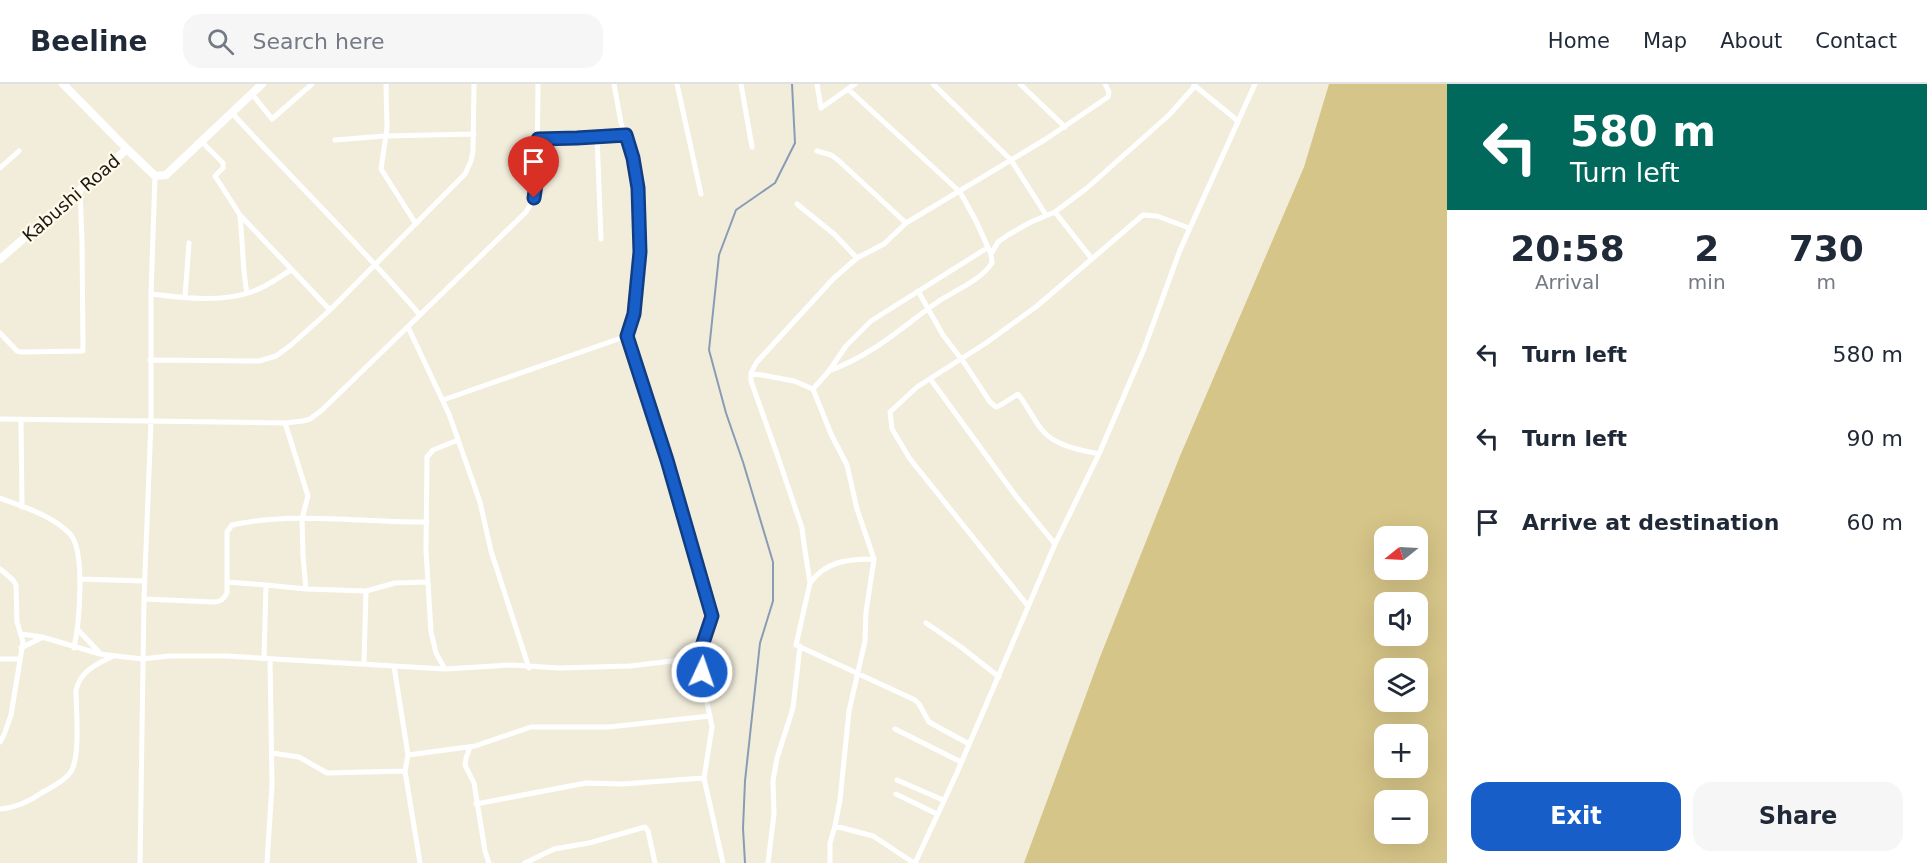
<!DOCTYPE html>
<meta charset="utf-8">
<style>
:root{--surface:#fff;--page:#f6f6f7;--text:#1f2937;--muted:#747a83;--line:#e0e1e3;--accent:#185ec9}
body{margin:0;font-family:"DejaVu Sans",sans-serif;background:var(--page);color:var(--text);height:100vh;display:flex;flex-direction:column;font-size:22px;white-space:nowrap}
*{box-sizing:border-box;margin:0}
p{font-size:20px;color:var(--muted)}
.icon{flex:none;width:33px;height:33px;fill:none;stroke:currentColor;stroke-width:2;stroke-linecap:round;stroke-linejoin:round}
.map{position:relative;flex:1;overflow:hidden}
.sheet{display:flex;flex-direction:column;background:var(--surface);width:480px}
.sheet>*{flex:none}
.banner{background:#00695c;color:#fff;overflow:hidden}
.needle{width:39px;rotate:252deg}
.tools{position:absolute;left:1374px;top:442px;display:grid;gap:12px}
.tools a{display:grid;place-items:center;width:54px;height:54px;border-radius:12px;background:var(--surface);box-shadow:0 6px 24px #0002;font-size:30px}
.pin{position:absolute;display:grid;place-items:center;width:51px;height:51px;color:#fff;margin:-62px -26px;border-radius:50% 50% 50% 0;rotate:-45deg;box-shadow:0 0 6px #0007}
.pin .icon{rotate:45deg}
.me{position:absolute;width:66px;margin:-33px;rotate:3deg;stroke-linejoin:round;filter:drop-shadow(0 0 4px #0008)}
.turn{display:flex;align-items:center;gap:21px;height:126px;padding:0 24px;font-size:27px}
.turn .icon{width:78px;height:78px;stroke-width:2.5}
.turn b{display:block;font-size:42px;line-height:51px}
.eta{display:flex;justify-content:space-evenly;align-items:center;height:102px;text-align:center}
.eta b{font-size:36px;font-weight:700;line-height:42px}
.button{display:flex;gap:12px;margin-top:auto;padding:12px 24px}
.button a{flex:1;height:69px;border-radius:18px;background:var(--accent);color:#fff;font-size:24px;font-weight:700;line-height:69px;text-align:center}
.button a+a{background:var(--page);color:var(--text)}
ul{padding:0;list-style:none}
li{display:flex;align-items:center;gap:18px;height:84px;padding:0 24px}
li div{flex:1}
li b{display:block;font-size:22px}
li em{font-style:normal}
header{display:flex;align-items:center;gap:36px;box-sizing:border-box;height:84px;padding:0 30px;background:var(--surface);border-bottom:2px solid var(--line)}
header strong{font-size:28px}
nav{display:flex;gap:33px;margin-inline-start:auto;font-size:21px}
.search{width:420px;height:54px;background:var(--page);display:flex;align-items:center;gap:15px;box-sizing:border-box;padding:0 21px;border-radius:18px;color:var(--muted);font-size:22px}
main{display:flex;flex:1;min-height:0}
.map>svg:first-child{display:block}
.green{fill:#d6c588;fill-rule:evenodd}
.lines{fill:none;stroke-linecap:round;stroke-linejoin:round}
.stream{stroke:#899bb5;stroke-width:2}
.minor{stroke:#fff;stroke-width:5}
.secondary{stroke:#fff;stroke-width:8}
.route-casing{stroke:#103d83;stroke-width:15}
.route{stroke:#185ec9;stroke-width:10}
.labels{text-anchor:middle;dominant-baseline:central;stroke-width:4.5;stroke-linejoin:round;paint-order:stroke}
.street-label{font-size:18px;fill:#1c1a14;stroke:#fffae9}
</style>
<header>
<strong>Beeline</strong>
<div class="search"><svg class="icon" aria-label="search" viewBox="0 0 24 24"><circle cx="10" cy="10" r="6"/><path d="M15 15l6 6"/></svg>Search here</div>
<nav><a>Home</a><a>Map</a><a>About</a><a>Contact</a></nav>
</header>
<main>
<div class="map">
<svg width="1447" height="779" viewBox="0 0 1447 779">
<rect width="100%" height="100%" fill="#f2eddb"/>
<path class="green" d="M1329,0H1447V779H1024L1100,573L1180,372L1304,83ZM1384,453H1418V486H1384ZM1384,519H1418V552H1384ZM1384,585H1418V618H1384ZM1384,651H1418V684H1384ZM1384,717H1418V750H1384Z"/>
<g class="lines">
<path class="stream" d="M745,779L743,744L745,697L760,559L773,517V478L743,378L726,329L709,266L719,171L736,126L775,99L795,59L792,0"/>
<path class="minor" d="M386,0L387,44L381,85L416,140
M614,0L621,39L633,74L638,104L640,136L641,168L635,219L627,252L667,376L712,532L698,574L712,643L704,694L723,779
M677,0L701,110
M741,0L752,63
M817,0L821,24L855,0
M933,0L1011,76L1046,131
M1020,0L1065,43
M1194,1L1238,37
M252,10L272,35L312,0
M232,29C294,97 360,161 420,231
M597,53L601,155
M538,55L577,54L626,51
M335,56L385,52L474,50
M202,58L223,79V84L215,92L240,131L330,226
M817,67L831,71L838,76L906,139
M0,84L19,67
M797,120L834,150L857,174
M1055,128L1092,175
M240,132C243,158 242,184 247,209
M991,170L998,158L1008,151L1031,138L1055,128L1087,104L1169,31L1195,2
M918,207L943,251L965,280L990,318L996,323L999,322L1018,310C1027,321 1033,335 1042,346C1055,362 1080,366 1099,370
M151,210C183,214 223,219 254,207C268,202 279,193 291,186
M185,213L189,159
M408,243L449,330L480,418L491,467L529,584
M0,249L17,267L21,268L83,267L82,156L80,108
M150,276L259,277L276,272L291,261L330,226L465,90L471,77L473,67L474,0
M829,287C875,270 900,244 939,217C956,206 981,196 992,179L991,170L976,137L960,108L848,5
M751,289L794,297L813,305L831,350L847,381L857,425L874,475L866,528L865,557L849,627L840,716L835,742
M931,296L1015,411L1055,460
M813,305L829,287L846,262L871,237L987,164
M443,316L627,252
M0,335L285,339L303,337L310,335L322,326L526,128L534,114L537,94L538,0
M21,336L22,423
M285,339L308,412L302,435L303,472L306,505
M0,414C23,423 52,431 70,450C86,467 79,541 74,564
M0,485L13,496L16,501L17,538L23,558L11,631L4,651L0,658
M80,495L144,497
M227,498L266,501
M810,499C826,477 848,475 874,475
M144,515L214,518C220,518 224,515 227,509V448L232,441C296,427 362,439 427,438
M1028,522L910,375L892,345L890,328L917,303L986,259L1037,222L1143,131L1157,132L1189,144
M926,539L961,563L999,593
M78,546L99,568
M21,550L42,553L100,570L142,575L169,572H226L445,585L512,581L559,584L630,582L698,574
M21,564L41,554
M0,575H19
M264,575L266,501L306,505L366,507L395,499L427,498
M364,579L366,507
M394,582L408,671L405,687L420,779
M445,585L436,569L431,548L426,466L427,373L433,366L458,356
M895,645L961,678
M969,660L929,638L919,620L915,616L796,561L810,499L804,460L802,444L778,373L751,297V289L756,279L833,195L857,174L884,160L906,139L1046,55L1108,13L1109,8L1105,0
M470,663L466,674L465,681L474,699L485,767L489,779
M272,669L299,673L327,689L405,687
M408,671L475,662L531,643H609L710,632
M897,696L943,716
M896,710L937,730
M476,720L586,699L622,700L704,694
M0,725C16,724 30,717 43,708C52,703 63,698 70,689C81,675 76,625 76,606C81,586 96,581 113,572
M140,779L144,515L151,337V210L155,92
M267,779L272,701L270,575
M525,779L554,765L589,759L645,743L648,747L655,779
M768,779L774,730L773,697L777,674L793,624L800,562
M830,779V759L835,742L873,752L914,779
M915,779L956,691L1055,460L1099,370L1144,265L1180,166L1255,0"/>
<path class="secondary" d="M127,65L155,92L166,91L262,0
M0,175L127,65L63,0"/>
</g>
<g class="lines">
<g class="route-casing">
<path id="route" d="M534,114L537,94L538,55L577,54L626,51L633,74L638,104L640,168L634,230L627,252L667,376L712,532L698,574L702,588"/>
</g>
<use href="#route" class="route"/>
</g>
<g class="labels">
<g class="street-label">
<text transform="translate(71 114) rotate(-41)">Kabushi Road</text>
</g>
</g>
</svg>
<div class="tools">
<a><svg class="needle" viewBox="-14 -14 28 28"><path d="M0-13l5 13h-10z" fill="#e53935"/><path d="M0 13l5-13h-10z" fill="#747a83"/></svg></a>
<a><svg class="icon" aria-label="sound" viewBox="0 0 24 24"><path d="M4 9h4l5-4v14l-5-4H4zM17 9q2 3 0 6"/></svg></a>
<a><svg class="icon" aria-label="layers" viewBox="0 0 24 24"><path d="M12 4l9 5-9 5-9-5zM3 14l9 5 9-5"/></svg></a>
<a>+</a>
<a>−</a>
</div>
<div class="pin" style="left:534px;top:114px;background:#d93025"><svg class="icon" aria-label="arrive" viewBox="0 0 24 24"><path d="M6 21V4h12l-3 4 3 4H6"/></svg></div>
<svg class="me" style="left:702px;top:588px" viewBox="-20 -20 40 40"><circle r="17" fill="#185ec9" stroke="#fff" stroke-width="3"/><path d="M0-11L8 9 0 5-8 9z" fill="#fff"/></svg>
</div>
<section class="sheet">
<div class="banner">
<div class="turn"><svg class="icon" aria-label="left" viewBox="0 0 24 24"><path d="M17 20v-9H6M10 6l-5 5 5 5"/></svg><div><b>580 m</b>Turn left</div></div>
</div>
<div class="eta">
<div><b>20:58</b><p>Arrival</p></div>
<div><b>2</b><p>min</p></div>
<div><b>730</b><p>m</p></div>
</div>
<ul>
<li><svg class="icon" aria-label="left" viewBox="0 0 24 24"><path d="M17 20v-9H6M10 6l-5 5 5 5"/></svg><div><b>Turn left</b></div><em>580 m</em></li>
<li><svg class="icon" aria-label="left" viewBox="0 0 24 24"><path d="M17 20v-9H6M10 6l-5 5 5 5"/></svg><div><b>Turn left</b></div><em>90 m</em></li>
<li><svg class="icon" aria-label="arrive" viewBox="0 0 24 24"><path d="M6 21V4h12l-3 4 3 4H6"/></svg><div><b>Arrive at destination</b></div><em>60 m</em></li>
</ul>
<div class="button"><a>Exit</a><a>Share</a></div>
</section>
</main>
